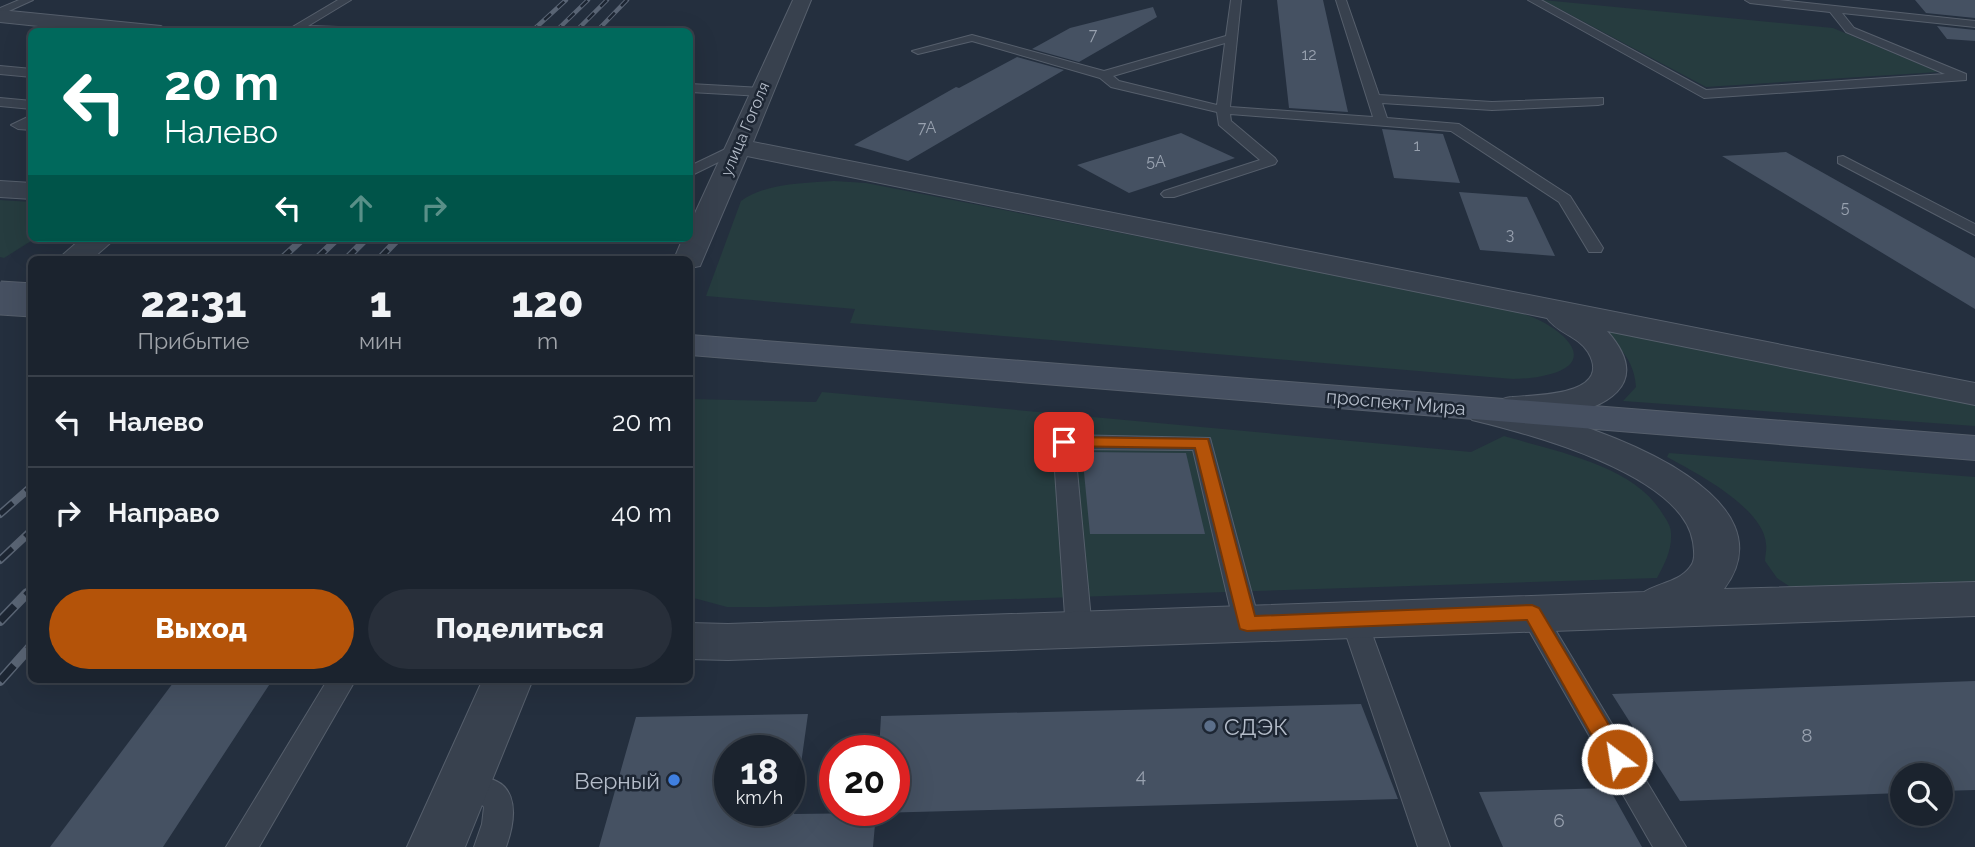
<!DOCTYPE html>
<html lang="ru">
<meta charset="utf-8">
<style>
:root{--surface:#1b232e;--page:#282f3a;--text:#f1f3f6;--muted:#a0a4aa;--line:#39404a;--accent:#b45309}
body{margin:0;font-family:Raleway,sans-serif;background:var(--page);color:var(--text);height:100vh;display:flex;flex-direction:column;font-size:26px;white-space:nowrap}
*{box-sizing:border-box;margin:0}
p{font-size:23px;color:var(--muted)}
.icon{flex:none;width:38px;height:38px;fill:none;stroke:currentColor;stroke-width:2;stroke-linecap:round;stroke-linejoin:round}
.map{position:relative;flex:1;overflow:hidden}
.sheet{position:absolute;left:28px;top:256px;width:665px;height:427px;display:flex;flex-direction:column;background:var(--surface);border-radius:10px;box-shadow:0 7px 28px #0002,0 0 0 2px var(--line)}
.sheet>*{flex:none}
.hud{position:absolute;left:28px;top:28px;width:665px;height:214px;border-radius:10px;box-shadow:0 7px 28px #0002,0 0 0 2px var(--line);background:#00695c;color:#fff;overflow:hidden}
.tools{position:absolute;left:1890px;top:763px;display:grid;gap:14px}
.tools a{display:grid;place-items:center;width:63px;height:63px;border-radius:50%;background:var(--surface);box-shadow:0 7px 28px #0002,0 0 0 2px var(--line);font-size:35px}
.speed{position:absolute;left:714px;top:735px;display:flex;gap:14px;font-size:35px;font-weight:700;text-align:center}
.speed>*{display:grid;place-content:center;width:91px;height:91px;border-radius:50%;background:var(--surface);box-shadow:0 7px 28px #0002,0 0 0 2px var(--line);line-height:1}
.speed small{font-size:18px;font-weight:400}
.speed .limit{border:10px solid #d22;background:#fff;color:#111}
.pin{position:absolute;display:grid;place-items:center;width:60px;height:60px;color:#fff;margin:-30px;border-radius:14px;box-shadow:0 4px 10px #0006}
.me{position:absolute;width:77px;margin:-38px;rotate:329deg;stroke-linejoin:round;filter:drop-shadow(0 0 5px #0008)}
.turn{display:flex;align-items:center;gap:24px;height:147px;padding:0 21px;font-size:32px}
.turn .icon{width:91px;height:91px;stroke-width:2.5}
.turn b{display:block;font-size:49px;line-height:60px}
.lanes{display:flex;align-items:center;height:66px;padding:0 21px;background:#0003;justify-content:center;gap:35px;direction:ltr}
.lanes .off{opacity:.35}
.eta{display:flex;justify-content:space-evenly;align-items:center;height:119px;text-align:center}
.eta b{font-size:42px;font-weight:800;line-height:49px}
.button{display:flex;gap:14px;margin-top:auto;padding:14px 21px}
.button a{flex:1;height:80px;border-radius:42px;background:var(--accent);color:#fff;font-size:28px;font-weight:800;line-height:80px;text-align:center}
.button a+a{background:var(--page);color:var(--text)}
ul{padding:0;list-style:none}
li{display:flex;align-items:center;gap:21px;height:91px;padding:0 21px;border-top:2px solid var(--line)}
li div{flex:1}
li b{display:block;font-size:26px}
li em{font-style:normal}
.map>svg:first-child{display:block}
.green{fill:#263c3f}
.building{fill:#455162;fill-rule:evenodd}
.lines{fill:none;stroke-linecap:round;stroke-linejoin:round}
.service-casing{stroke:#565f6c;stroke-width:2}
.minor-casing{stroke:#565f6c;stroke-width:2}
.tertiary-casing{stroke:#565f6c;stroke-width:2}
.secondary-casing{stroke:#565f6c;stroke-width:2}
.service{fill:#38414e;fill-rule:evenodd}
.minor{fill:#38414e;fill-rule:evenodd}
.tertiary{fill:#38414e;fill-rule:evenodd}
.secondary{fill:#465061;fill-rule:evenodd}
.rail-far3-casing{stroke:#5a6575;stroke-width:4.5}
.rail-far2-casing{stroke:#5a6575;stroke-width:7}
.rail-far1-casing{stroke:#5a6575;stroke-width:8}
.rail-casing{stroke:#5a6575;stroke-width:10}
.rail-far3{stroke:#1d2633;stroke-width:2.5;stroke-dasharray:9;stroke-linecap:butt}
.rail-far2{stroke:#1d2633;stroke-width:4.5;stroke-dasharray:13;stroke-linecap:butt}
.rail-far1{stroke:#1d2633;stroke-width:5;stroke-dasharray:17;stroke-linecap:butt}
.rail{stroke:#1d2633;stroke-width:7;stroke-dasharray:21;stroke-linecap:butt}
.secondary-bridge-casing{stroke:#565f6c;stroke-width:35;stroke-linecap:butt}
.secondary-bridge{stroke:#465061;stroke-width:33}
.route{fill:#b45309;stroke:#753606;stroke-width:2}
.service-dot{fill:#5c6f8a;stroke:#1d2633;stroke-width:2.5}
.shop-dot{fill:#3f7fe0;stroke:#1d2633;stroke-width:2.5}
.labels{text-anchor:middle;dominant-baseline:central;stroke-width:5;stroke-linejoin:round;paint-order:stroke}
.number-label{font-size:16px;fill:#98a1af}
.far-street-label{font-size:16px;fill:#b4bcc9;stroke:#1d2633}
.street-label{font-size:19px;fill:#b4bcc9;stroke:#1d2633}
.near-number-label{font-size:19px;fill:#98a1af}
.near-poi-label{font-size:23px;fill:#b4bcc9;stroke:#1d2633;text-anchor:start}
</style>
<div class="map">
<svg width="1975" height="847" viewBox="0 0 1975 847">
<rect width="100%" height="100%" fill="#242f3e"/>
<path class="green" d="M1543,0L1833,28L1938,72L1706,87Z
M834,181L866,183L1504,308C1524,313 1547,321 1563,336C1599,371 1536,379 1513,379L850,323L855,309L706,296L741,201C765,183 805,183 834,181Z
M0,200L31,202L32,238H36L4,258L0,257Z
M1580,318L1975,403V426L1623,401L1636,387C1634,352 1608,336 1580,318Z
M822,392L1471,452L1504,436C1554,451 1634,465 1662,513C1666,519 1671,526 1671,533C1672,550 1665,563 1657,578L768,607H727L690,597V399L816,402Z
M1669,453L1975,477V587L1795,590L1777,578L1765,561C1765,556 1767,549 1766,544C1764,508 1695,472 1667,457Z"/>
<path class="building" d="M1277,0H1323L1348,112L1289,108Z
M1915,0H1975V18L1926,13Z
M1153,7L1157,17L1079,62L1032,49L1070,28Z
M1937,26L1975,30V41L1947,39Z
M1017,57L1064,70L908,161L854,145L956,87L959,88Z
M1382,129L1443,134L1460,183L1394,178Z
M1181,133L1235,158L1129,193L1077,165Z
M1786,152L1975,258V309L1722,156Z
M1459,192L1527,197L1555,256L1480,250Z
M1082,452L1186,453L1205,534H1090Z
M176,679H273L163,847H50Z
M1975,681V790L1941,791V775H1902V793L1680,801L1612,694Z
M1361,704L1398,799L876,813V810H894V751H879L881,716Z
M808,714L794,814L876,813L873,847H599L636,717ZM730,751H789V810H730Z
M1609,788L1642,847H1503L1479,792Z"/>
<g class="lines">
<g class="service-casing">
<path id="service" d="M19,0H33L0,15V8Z
M338,0H351L308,26L399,29L404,32H292L289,29Z
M1231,0H1241L1230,107L1373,117L1336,0H1346L1379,95L1492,102L1603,98V104L1598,105L1492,110L1382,103L1387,118L1459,124L1570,196L1603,248L1601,252H1589L1559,202L1451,131L1230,114L1231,121L1275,158L1277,161L1275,164L1174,197H1164L1161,194L1164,191L1260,160L1219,125L1217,112L1111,87L1100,78L972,41L918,54L912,51L972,35L1104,71L1226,36ZM1225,43L1217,105L1119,81L1113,76Z
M1528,0H1541L1706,90L1945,74L1846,32L1830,12L1750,3L1745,0H1779L1975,21V27L1842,13L1854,28L1966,74V80L1704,98Z
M0,66L32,69V77L0,74Z
M690,84L762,88L768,92L762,96L690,92Z
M0,98L32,101V109L0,106Z
M32,115V130L18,129L11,125Z
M738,143L743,144V150L690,176V166Z
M1843,156L1975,224V235L1838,163V157Z
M1064,435L1210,438L1260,624L1256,631L1247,634L1238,631L1234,624L1193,450L1075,449L1092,630L1088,637L1079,640L1070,637L1066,630L1053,442L1056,437Z
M1532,603L1541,606L1686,847H1653L1519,613L1523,606Z
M1354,610L1363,613L1367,620L1450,847H1418L1341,620L1345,613Z
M328,679H356L259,847H226Z
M467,778C518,772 519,811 506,847H474L482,824L484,807L480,803L462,805L451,801L447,792L451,783Z"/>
</g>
<g class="minor-casing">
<path id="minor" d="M0,10L161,26L171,32H96L0,22Z"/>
</g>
<g class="tertiary-casing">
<path id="tertiary" d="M793,0H811L753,142L1975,383V405L1607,331C1655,385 1604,410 1553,417C1614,434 1792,498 1724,589L1975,582V616L728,660L690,659V623L728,624L1644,592C1658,583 1679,582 1690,567C1696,560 1694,550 1693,542C1682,474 1530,434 1472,420L1466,412L1472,404C1479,402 1485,403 1493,402C1497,402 1505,397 1512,397C1534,395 1614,396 1588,352C1578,336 1557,333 1547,318L747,156L700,266L690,268V259H674L683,238H690V224Z
M0,181L32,183V199L0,197Z
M82,238H116L92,259H58Z
M483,679H533L465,847H407Z"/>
</g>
<g class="secondary-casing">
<path id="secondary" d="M690,335L1975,436V460L690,355Z"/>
</g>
<use href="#service" class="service"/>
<use href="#minor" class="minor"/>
<use href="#tertiary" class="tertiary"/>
<use href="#secondary" class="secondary"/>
<g class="rail-far3-casing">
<path id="rail-far3" d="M531,32L566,0
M555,32L588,0
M575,32L607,0
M596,32L627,0"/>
</g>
<g class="rail-far2-casing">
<path id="rail-far2" d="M281,259L304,238
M316,259L338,238
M346,259L367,238
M379,259L399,238"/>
</g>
<g class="rail-far1-casing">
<path id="rail-far1" d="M0,514L32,486
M0,560L32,530
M25,595L32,588"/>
</g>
<g class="rail-casing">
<path id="rail" d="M0,621L27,593
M0,681L32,645"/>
</g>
<use href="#rail-far3" class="rail-far3"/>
<use href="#rail-far2" class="rail-far2"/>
<use href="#rail-far1" class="rail-far1"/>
<use href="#rail" class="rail"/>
<g class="secondary-bridge-casing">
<path id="secondary-bridge" d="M0,298L32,300"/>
</g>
<use href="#secondary-bridge" class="secondary-bridge"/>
</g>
<path class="route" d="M1064,437L1208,439L1255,616L1532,605L1539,608L1625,752L1629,759L1625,766L1617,769L1609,766L1527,620L1247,631L1240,629L1195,448L1058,446L1056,442L1058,439Z"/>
<circle class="service-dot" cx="1210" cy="726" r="7"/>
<circle class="shop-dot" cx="674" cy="780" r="7"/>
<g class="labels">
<g class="number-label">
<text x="1093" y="34">7</text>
<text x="1309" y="54">12</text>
<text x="927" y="127">7А</text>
<text x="1417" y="145">1</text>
<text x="1156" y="161">5А</text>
<text x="1845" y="207">5</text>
<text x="1510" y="234">3</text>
</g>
<g class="far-street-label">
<text transform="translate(745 129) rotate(-67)">улица Гоголя</text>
</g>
<g class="street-label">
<text transform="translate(1396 402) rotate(5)">проспект Мира</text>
</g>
<g class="near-number-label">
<text x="1807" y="735">8</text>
<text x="1141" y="775">4</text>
<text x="1559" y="820">6</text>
</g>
<g class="near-poi-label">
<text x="1224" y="726">СДЭК</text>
<text x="660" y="780" text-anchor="end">Верный</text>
</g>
</g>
</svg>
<div class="tools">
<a><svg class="icon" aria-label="search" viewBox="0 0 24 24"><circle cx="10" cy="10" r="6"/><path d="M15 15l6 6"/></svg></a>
</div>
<div class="speed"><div>18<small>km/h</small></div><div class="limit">20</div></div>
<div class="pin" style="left:1064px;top:442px;background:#d93025"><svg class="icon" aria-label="arrive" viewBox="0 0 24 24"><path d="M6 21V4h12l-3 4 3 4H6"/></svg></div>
<svg class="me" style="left:1617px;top:759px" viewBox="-20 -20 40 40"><circle r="17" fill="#b45309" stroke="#fff" stroke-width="3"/><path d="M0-11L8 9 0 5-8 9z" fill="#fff"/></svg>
<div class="hud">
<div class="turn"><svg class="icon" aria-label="left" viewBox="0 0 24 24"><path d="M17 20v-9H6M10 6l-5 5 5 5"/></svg><div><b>20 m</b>Налево</div></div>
<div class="lanes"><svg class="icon" aria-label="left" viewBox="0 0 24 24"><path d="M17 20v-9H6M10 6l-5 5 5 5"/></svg><svg class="icon off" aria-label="ahead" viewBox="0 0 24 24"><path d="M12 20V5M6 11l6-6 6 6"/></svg><svg class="icon off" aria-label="right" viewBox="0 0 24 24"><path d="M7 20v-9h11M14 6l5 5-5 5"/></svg></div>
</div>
<section class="sheet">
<div class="eta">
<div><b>22:31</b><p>Прибытие</p></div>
<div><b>1</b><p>мин</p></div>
<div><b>120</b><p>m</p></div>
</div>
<ul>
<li><svg class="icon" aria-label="left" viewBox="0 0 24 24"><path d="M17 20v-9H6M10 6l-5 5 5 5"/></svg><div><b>Налево</b></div><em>20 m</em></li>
<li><svg class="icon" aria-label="right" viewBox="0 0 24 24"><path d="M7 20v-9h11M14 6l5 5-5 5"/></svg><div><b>Направо</b></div><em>40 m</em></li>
</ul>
<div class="button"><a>Выход</a><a>Поделиться</a></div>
</section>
</div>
